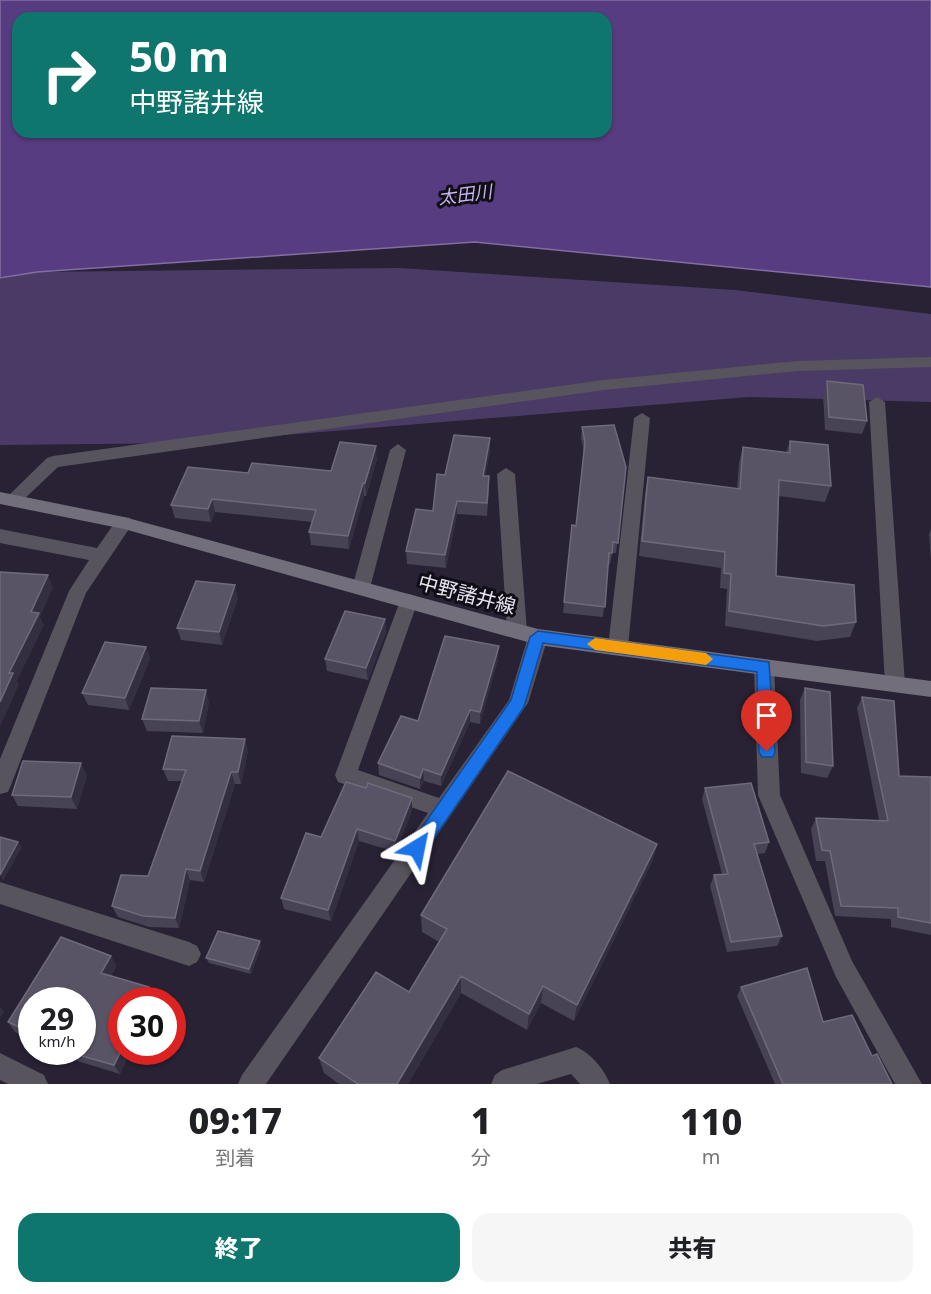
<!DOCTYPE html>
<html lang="ja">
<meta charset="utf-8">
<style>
:root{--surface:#fff;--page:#f6f6f6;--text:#202124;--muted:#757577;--accent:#0f766e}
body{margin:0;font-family:"Noto Sans","Noto Sans JP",sans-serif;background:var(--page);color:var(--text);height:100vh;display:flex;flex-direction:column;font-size:22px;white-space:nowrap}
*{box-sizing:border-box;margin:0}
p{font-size:20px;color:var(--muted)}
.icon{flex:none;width:33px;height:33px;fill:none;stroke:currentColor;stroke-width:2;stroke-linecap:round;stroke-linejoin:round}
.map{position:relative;height:1084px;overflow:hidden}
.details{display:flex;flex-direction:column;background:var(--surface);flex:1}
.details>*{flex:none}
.banner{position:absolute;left:12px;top:12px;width:600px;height:126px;border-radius:18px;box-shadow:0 2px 4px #0004;background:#0f766e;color:#fff;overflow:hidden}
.speed{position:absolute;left:18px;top:987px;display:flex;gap:12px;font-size:30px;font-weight:700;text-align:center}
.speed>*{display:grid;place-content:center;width:78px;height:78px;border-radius:50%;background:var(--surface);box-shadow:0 2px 4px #0004;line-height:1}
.speed small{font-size:15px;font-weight:400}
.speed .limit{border:9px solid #d22;background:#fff;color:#111}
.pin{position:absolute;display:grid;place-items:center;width:51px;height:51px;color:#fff;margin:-62px -26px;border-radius:50% 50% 50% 0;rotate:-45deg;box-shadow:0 0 6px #0007}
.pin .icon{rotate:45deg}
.me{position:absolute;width:66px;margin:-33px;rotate:35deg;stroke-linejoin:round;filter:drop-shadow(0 0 4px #0008)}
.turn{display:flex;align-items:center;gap:21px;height:126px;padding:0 18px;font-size:27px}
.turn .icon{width:78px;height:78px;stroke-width:2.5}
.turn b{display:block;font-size:42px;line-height:51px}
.eta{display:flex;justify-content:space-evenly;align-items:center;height:102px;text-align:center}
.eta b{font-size:36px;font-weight:800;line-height:42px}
.button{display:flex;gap:12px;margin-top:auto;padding:12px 18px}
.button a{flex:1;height:69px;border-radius:18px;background:var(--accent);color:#fff;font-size:24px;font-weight:800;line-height:69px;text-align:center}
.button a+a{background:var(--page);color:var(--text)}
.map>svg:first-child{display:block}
.green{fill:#4a3b66}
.water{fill:#573c81;stroke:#826ea2;stroke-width:1.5;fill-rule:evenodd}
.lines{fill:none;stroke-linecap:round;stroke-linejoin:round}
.minor{fill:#57545d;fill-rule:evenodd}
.secondary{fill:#726e7c;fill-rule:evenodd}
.wall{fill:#484255}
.shaded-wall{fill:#342e41}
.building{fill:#595465;stroke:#6f6a7b;stroke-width:1.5}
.route{fill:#1a73e8;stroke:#114b97;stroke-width:1.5}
.slow{fill:#f59e0b}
.labels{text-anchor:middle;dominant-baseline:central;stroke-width:6;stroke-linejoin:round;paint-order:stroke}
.far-water-label{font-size:18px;font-style:italic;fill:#c8b5f0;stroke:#100d15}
.street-label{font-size:20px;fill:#e7e4f0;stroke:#100d15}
</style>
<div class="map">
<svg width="931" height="1084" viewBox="0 0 931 1084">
<rect width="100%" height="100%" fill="#282234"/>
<path class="green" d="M399,268L735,290L931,314V402L749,397L188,443L0,445V279L37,272Z"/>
<path class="water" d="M0,0H931V287L475,242L37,272L0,278ZM18,18H606V132H18Z"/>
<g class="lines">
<path class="minor" d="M931,357V367L798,371L604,390L58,467L20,503H8L5,499L47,458L53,456L604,380L798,361Z
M877,397L885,402L905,684L902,690L895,692L888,690L885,684L869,402Z
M642,413L650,418L628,647L625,653L618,655L611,653L608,647L634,418Z
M398,444L406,450L370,588L368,593L361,595L354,593L352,588L390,450Z
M506,468L515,474L527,631L524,636L517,639L510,636L507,631L497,474Z
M124,517L130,518L133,523L86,593L11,785L8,792L0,794V759L69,591L89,560L0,543V529L97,548L118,518Z
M409,594L416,596L418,601L358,770L439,798L509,700L528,637L531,632L538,629L545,632L548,637L528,703L266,1084H238L242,1075L428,813L338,782L335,775L400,601L402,596Z
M764,659L771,661L774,667L780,795L852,961L922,1084H895L836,977L758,795L754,667L757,661Z
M0,882L189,942L197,946L201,954L197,962L189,966L0,904Z
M576,1047C591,1053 604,1069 610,1084H580L571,1074L537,1084H491L495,1075L502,1070Z
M0,1053L44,1075L48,1084H8L0,1080Z"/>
<path class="secondary" d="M0,492L124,517L538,629L931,681V697L538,645L124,529L0,504Z"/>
</g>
<path class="wall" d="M827,381L867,421L862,434L825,430L823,394Z
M582,427L626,467L616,553H612L610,564H608L603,617L563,613L572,525L576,526L584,452L581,438Z
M790,441L831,486L825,502L779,496L776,576L856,622L850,637L817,641L725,626L727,589L720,588L721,568L639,556L645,493L648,477L737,489L739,463L743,447L786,453Z
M490,451L485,476L489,489L487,516L457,514L446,568L407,564L406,551L433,511L445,475Z
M377,459L366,496H364L349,549L311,545L309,532L312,522L215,512L211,522L175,518L171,505L248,473L331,471Z
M931,529V559L929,534Z
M238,598L222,645L181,640L177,628Z
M385,619L386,632L368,680L327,671L325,659Z
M146,647L150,659L129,710L88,705L82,693Z
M498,659L480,724L470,722L441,786L424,781L420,789L379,775L378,763L418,721Z
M805,688L833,766L827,778L801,773L800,700Z
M862,697L899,776L931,777V935L891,927V919L835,916L825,861H816L811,829L816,818L879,820L857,708Z
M209,702L203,733L147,731L142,719Z
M248,751L241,784H235L204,882L190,880L179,928L149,927L118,917L112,906L148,876L182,781H168L163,769Z
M87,775L77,809L18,806L12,795Z
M705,788L769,842L765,853L757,854L782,936L777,946L727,952L710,886L714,875L722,874L702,799Z
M412,810L396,852L359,841L331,921L284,909L281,898L321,837Z
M657,844L652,862L574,1021L541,1003L527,1030L461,993L408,1084H339L324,1073L319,1058L409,992L439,942L422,932L421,915Z
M61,937L111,956L116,966L111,976L149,987L155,997L153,1000H122V1052H130L120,1074L71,1059L66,1054L61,1052H82V1000H32V1039L15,1032L8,1022Z
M261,947L251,974L209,963L206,958Z
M741,987L823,1022L872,1056L892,1084H775L737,996Z"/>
<path class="shaded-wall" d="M490,438V451L483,489V476Z
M376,446L377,459L366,496L365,483Z
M363,483L364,496L349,549L348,536Z
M212,499L215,512L211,522L208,509Z
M457,501V514L446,568L445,555Z
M48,575L53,588L40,617L44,625L17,681L19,685L0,727V702L9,673L31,612Z
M235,585L238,598L222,645L219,632Z
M385,619L386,632L368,680L366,668Z
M499,646L498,659L480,724V712Z
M146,647L150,659L129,710L125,698Z
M206,690L209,702L203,733L199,721Z
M470,710V722L441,786V775Z
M245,739L248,751L241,784L238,772Z
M81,763L87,775L77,809L71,797Z
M423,769L424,781L420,789V778Z
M231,772L235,784L204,882L200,871Z
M412,798V810L396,852L395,841Z
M357,829L359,841L331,921L328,910Z
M18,842L22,847L3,881L0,875Z
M657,844L652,862L574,1021L577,1005Z
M186,869L190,880L179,928L175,918Z
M260,941L261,947L251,974L249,969Z
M111,956L116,966L107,983L101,973Z
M461,976V993L408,1084H397Z
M543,986L541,1003L527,1030L529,1014Z
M149,987L155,997L153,1000H143Z
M0,1007L4,1012L0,1018Z
M122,1049V1052H130L120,1074L114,1065Z"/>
<path class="building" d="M827,381L863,385L867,421L829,417Z
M614,425L626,467L618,543L613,542L612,553H609L605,607L564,602L572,525L576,526L585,442L582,427Z
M454,435L490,438L483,476H489L487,503L457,501L445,555L406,551L416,509L433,511L437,474L445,475Z
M790,441L828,445L831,486L779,480L776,576L854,585L856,622L823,626L729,611L731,574L724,573L725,552L642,541L648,477L740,489L743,447L790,453Z
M340,442L376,446L365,483H363L348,536L309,532L316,510L212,499L208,509L171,505L188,467L248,473L252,463L331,471Z
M0,572L48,575L31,612L39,613L9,673H13L0,702Z
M196,581L235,585L219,632L177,628Z
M345,611L385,619L366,668L325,659Z
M445,636L499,646L480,712L470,710L441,775L423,769L420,778L378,763L401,716L418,721Z
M105,642L146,647L125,698L82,693Z
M151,688L206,690L199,721L142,719Z
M805,688L830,692L833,766L806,762Z
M862,697L894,701L899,776L931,777V923L898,917V908L841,906L830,851L822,850L816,818L888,821Z
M172,736L245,739L238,772H231L200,871L186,869L175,918L143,916L112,906L121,875L148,876L186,770L163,769Z
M23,761L81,763L71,797L12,795Z
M508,771L657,844L577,1005L543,986L529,1014L461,976L397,1084H358L319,1058L376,972L409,992L447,929L421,915Z
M346,782L366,788L368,783L412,798L395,841L357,829L328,910L281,898L306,833L321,837Z
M751,783L769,842L754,844L782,936L731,942L714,875L728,874L705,788Z
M0,837L18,842L0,875Z
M218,931L260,941L249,969L206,958Z
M61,937L111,956L101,973L149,987L143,1000H122V1049L114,1065L68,1052H82V1000H32V1033L8,1022Z
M807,968L823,1022L852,1015L872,1056L877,1054L892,1084H783L741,987Z"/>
<path class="route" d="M538,631L769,662L775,752L773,757H762L759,752L757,672L543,643L524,707L423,854L417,856L411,854L408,848L411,843L511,700L530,637Z"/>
<path class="slow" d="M595,638L706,653L713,659L706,665L595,650L587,644Z"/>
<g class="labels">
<g class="far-water-label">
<text transform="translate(465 194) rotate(-7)">太田川</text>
</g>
<g class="street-label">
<text transform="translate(467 594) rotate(15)">中野諸井線</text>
</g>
</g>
</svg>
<div class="speed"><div>29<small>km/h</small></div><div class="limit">30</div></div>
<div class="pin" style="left:767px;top:752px;background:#d93025"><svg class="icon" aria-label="arrive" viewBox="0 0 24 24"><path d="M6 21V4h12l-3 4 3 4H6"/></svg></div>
<svg class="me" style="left:417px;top:848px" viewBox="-20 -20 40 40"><path d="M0-17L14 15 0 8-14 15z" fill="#1a73e8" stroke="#fff" stroke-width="4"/></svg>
<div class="banner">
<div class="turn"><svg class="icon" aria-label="right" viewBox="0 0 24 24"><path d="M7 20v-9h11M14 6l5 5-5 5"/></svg><div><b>50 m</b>中野諸井線</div></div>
</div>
</div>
<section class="details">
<div class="eta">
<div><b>09:17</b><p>到着</p></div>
<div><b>1</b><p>分</p></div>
<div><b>110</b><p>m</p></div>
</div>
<div class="button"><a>終了</a><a>共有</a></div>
</section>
